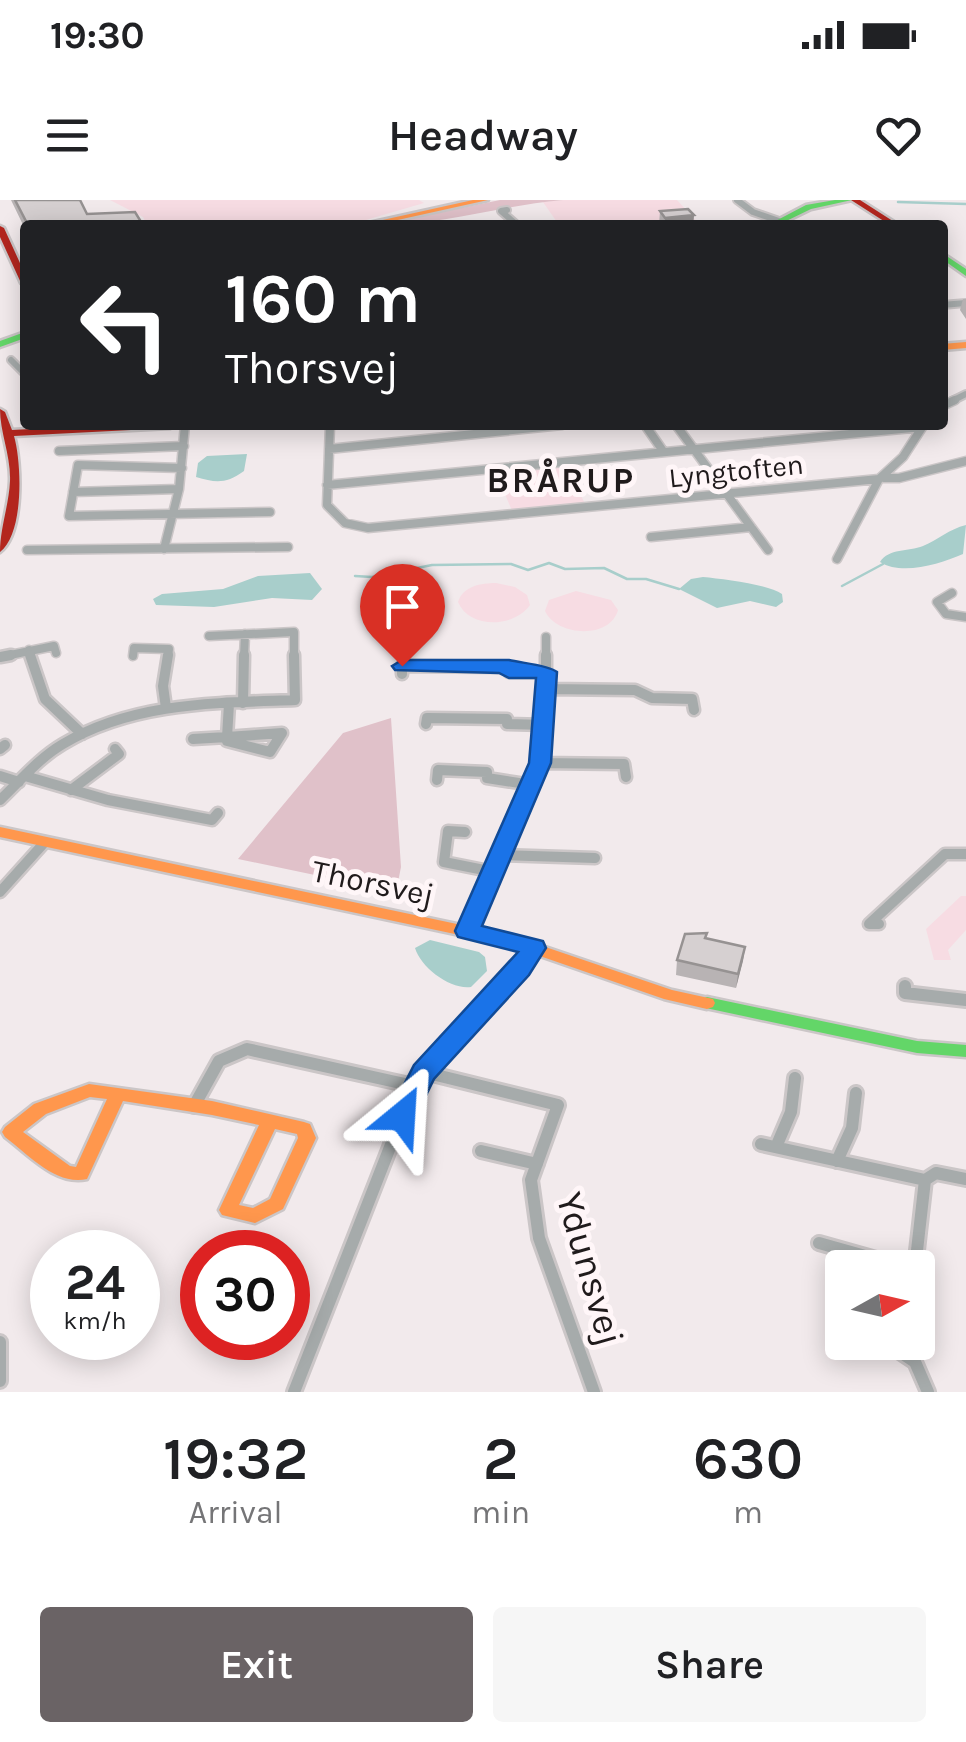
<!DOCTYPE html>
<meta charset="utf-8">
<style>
:root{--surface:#fff;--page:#f6f6f6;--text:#202124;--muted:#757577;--accent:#6a6365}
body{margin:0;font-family:Karla,sans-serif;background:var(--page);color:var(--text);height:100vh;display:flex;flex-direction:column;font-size:38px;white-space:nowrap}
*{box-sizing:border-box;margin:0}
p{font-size:32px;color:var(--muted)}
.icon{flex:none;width:55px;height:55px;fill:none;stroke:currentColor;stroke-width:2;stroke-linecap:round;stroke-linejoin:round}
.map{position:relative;height:1192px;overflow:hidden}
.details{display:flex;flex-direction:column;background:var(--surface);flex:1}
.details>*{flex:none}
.top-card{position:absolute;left:20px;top:20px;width:928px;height:210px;border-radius:10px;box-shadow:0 5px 25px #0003;background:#202124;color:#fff;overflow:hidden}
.needle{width:65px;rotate:82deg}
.buttons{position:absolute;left:825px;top:1050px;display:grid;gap:20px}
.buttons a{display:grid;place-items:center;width:110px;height:110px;border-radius:10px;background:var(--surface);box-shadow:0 5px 25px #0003;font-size:50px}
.speed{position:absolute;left:30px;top:1030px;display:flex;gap:20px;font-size:50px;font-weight:700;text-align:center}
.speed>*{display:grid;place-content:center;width:130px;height:130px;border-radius:50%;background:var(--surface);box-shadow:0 5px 25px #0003;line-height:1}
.speed small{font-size:25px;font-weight:400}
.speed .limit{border:15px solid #d22;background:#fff;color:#111}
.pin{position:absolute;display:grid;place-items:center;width:85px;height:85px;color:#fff;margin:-102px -42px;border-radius:50% 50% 50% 0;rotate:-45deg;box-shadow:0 0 10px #0007}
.pin .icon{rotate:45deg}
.me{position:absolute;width:110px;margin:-55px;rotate:27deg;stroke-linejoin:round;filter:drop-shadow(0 0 8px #0008)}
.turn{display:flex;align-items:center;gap:35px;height:210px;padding:0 40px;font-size:45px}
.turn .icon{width:130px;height:130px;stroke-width:2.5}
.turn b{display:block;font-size:70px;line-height:85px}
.eta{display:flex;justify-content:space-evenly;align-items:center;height:170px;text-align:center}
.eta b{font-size:60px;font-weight:600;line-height:70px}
.action{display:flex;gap:20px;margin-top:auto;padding:20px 40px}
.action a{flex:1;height:115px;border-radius:10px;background:var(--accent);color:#fff;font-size:40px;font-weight:600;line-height:115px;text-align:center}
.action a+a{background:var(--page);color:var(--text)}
.status{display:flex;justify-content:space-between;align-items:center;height:70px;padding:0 50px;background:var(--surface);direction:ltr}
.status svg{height:28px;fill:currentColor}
header{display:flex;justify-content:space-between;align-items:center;height:130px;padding:0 40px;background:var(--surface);font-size:45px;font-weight:600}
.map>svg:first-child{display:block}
.green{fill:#f7dce3}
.forest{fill:#e0c1c9}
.water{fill:#a8cecb}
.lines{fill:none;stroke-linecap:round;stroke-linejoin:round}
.stream{stroke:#a8cecb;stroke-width:2.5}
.street-far3-casing{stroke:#cbc6c7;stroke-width:10}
.street-far2-casing{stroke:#cbc6c7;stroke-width:11}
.street-far1-casing{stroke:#cbc6c7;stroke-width:15}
.street-casing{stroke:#cbc6c7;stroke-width:18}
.fast-casing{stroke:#cbc6c7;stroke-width:5}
.slow-casing{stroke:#cbc6c7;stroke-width:5}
.jam-casing{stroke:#cbc6c7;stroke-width:5}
.street-far3{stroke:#a6abab;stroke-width:6}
.street-far2{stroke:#a6abab;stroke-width:8}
.street-far1{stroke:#a6abab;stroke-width:10}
.street{stroke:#a6abab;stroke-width:12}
.fast{fill:#63d668;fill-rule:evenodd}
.slow{fill:#ff974d;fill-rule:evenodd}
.jam{fill:#b3261e;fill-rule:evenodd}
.wall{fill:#b8b3b4}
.shaded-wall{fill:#969292}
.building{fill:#d6d0d1;stroke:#969292;stroke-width:2.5}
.route{fill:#1a73e8;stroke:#114b97;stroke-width:2.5}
.labels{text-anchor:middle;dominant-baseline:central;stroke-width:10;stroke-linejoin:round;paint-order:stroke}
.far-street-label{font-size:28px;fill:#201b1c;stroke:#fff6f8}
.street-label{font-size:32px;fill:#201b1c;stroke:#fff6f8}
.far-district-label{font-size:35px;font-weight:bold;letter-spacing:2.5px;fill:#201b1c;stroke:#fff6f8}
.near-street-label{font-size:38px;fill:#201b1c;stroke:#fff6f8}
</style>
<div class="status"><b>19:30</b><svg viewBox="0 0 49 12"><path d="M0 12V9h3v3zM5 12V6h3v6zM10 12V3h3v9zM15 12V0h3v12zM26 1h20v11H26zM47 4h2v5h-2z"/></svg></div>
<header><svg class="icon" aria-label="menu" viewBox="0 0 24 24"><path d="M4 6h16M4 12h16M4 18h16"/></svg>Headway<svg class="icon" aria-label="heart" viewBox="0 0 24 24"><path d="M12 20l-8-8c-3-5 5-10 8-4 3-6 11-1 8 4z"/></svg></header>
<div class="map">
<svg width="966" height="1192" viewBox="0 0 966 1192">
<rect width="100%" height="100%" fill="#f2eaec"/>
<path class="green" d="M110,0H419L424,3L349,25H147L143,17Z
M563,0H677L700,25H559L543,2Z
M571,263L582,284L576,285L586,306L513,313L504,292L494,293L484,271Z
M496,383L515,387L527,395L530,405C514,428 469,429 458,402C463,386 481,383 496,383Z
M411,390L438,399L443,409C433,435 380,438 371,409C377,393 395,390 411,390Z
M576,391L611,400L618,410C610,440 556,436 545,411L549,400Z
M961,696H966V730L948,750L951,760H934L926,729Z"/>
<path class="forest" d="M500,0H563C498,6 442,25 379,25Z
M391,518L401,667L396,692L238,659L343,533Z"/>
<path class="water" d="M247,254L244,271C226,284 216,283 196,277L198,263L207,256Z
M966,325L963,354C940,364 902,376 880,362C889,348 908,352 923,346C938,340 949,329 966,325Z
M310,373L322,389L312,400L272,398L214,407L156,405L153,399L162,394L223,389L258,376Z
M703,377C723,379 767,384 782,394L783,402L776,407L750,401L717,408L679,389L691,379Z
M430,740L479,752L485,757L487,771L471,787C451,790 421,768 415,748Z"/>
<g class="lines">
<path class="stream" d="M898,2L966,4
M355,376L372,377L432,365L511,364L528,370L549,363L565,369L604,368L627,379H646L679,389
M842,386L883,364"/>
<g class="street-far3-casing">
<path id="street-far3" d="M737,0L753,12L779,21
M507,10L501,11L517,25
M942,105L966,103
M11,160L25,174
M950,202L966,194"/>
</g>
<g class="street-far2-casing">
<path id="street-far2" d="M942,206L955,200
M330,225L327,305L345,323L368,328L879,279
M645,225L663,251
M676,225L768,350
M329,249L562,225
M59,251L184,246
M182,268L78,265L69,316L270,312
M884,278H899L966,261
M327,285L922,227
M73,292L179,289
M651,337L751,327
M164,349L179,289L185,225
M27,350L288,347
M837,359L879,279L903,257L923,226
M952,393L937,402L946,414L966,417
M209,436L294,432V457
M546,437V457
M29,450L31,457
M133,456L134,448L169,449L168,457
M0,457L54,446L56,453
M244,457L245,434"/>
</g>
<g class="street-far1-casing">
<path id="street-far1" d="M30,455L45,499L82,534
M0,457L11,455
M402,474V466L509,467V472H546
M546,489L635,490L652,498L692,499L694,510
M243,503L244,455
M166,508L163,486L168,455
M426,524L427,518L507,519V524L546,525
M282,533L270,552L227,541V537Z
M227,537L229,504
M193,539L227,537
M0,549L5,545
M540,563L624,564L626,577
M0,576L19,582
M25,576L108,600L212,620L218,613
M437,580L438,570L487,572V578L532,585
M71,590L119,554L115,549
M0,600C20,581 39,558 63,544C133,502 216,503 295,500L294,455
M465,632L448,631L444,662L494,672
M501,655L595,658
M0,692L44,643
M879,724H869L945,654H966
M467,731L540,563L546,525V455
M509,781L534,748"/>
</g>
<g class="street-casing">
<path id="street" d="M905,786V793L966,800
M424,872L558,905L531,980L539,1038L594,1192
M194,906L219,861L247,849L414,886
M761,944L925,980
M776,947L791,912L795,878
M481,951L537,964
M837,961L852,928L856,893
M819,1043L890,1063
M915,1068L925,980L936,973L966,979
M0,1142V1181
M885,1142L915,1162L928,1192
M294,1192L414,886L511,779"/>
</g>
<g class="fast-casing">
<path id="fast" d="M835,0H852L811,9L778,25H768L806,5Z
M942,53L966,69V76L942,59Z
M25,132V138L0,147V141Z
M707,797L917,841L966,845V857L917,853L701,807L699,803L701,799Z"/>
</g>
<g class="slow-casing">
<path id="slow" d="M473,0H488L375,25H360Z
M966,142V148L942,150V144Z
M0,627L513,736L672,790L713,799L715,803L713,807L707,809L664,799L511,746L0,637Z
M89,884L212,901L304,922L310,924L316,938L283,1009L255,1023L222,1015L219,1010L259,925L212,915L123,901L87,979C56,986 29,955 5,937L2,932L5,927L34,904ZM90,897L107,899L76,967L70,966L23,932L46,914ZM275,929L297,934L298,938L270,999L253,1008L239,1005Z"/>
</g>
<g class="jam-casing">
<path id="jam" d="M851,0H860L899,25H890Z
M0,26L4,28L25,74V86L21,83L0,37Z
M0,209L5,212L12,230L110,225H175L170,228L14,236C22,264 24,334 0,352C0,328 9,305 10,281C11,256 0,233 0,209Z"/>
</g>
<use href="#street-far3" class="street-far3"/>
<use href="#street-far2" class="street-far2"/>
<use href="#street-far1" class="street-far1"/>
<use href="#street" class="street"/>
<use href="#fast" class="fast"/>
<use href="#slow" class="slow"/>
<use href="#jam" class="jam"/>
</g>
<path class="wall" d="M11,0H80L87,14L143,25H25V29Z
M660,11L694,15L693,25H659Z
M963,99H966V119L960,110Z
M706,738L745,747L736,788L676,775L677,760Z"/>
<path class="shaded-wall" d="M694,15L693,25H665V18Z
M745,747L743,761L736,788L738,774Z"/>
<path class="building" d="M15,0H80L87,14L135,12L143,25H28Z
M688,9L694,15L665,18L660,11Z
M707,733L705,738L745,747L738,774L677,760L685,734Z"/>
<path class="route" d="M402,460H509C521,463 549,465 557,472L551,563L482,726L543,741L546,748L529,775L434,879L412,924L402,927L392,924L388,916L414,865L518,752L458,737L455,731L529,563L536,478H509L499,473L395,470L392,466Z"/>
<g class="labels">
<g class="far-street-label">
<text transform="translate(736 271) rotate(-6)">Lyngtoften</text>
</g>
<g class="street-label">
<text transform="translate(373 683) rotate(12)">Thorsvej</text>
</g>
<g class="far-district-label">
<text x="561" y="280">BRÅRUP</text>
</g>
<g class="near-street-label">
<text transform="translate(590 1069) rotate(74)">Ydunsvej</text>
</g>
</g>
</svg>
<div class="buttons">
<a><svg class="needle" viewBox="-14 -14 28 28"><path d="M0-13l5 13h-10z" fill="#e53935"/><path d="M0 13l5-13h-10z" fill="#757577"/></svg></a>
</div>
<div class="speed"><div>24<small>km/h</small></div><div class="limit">30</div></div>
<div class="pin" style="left:402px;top:466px;background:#d93025"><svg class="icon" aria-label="arrive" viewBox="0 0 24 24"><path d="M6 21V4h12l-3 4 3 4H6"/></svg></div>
<svg class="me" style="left:402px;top:916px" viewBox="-20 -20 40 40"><path d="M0-17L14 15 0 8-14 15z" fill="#1a73e8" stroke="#fff" stroke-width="4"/></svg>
<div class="top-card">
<div class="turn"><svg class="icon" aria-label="left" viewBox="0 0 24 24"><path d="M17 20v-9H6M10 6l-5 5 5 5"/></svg><div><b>160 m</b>Thorsvej</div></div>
</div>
</div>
<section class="details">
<div class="eta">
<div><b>19:32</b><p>Arrival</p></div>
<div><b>2</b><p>min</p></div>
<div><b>630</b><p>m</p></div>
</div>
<div class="action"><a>Exit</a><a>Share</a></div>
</section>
